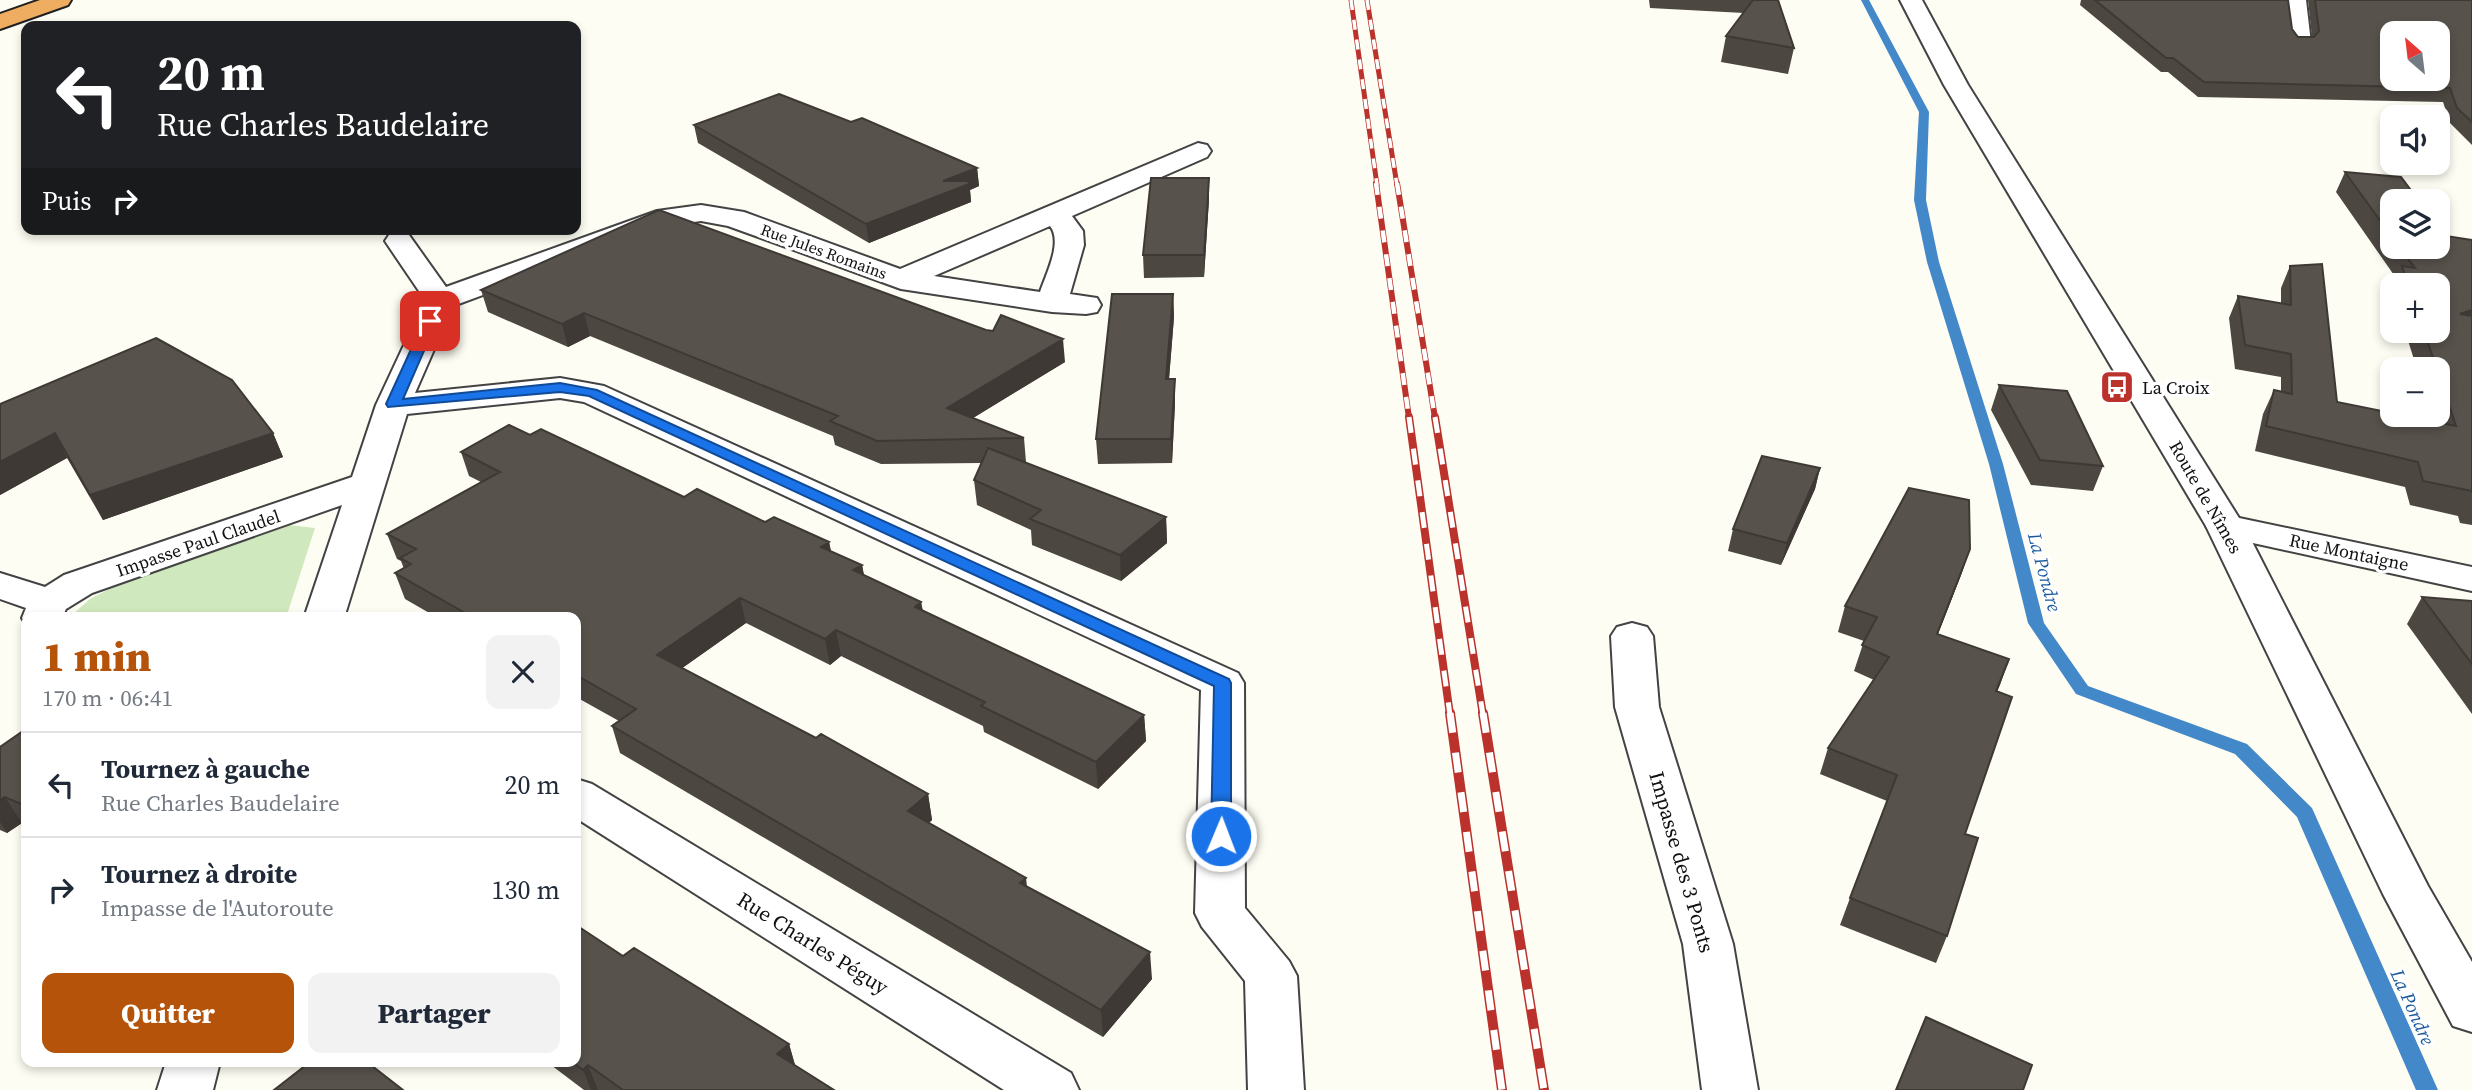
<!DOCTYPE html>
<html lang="fr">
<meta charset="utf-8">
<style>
:root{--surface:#fff;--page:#f2f2f3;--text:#1f2937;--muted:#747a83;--line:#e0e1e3;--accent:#b45309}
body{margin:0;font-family:"Source Serif 4",serif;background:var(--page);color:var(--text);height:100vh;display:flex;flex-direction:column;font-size:26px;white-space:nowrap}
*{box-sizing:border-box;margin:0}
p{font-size:23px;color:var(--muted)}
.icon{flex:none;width:38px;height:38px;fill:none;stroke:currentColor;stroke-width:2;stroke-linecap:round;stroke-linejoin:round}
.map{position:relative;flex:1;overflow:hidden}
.panel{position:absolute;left:21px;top:612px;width:560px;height:455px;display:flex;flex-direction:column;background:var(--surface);border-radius:14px;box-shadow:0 4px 10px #0003}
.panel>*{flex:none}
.top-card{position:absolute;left:21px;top:21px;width:560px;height:214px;border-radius:14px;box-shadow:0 4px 10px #0003;background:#202124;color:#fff;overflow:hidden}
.needle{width:46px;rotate:332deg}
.tools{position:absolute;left:2380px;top:21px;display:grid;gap:14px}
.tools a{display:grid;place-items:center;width:70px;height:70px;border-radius:14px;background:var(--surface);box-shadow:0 4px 10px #0003;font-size:35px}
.pin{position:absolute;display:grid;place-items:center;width:60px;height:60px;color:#fff;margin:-30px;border-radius:14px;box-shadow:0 4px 10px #0006}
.me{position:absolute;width:77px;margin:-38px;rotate:1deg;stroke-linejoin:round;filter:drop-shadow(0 0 5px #0008)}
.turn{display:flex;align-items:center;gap:24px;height:147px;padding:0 21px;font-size:32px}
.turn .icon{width:91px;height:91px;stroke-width:2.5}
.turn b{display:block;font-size:49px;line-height:60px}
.then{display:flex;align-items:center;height:66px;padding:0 21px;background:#0003;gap:14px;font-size:26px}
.round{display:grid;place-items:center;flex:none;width:74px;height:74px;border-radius:14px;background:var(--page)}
.summary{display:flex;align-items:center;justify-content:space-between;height:119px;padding:0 21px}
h1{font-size:42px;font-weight:800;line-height:52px;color:var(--accent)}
.cta{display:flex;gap:14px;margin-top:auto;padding:14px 21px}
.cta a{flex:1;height:80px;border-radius:14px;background:var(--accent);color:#fff;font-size:28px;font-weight:800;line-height:80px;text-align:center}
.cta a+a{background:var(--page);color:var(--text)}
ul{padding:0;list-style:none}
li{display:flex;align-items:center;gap:21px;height:105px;padding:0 21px;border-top:2px solid var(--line)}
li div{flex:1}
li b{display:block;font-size:26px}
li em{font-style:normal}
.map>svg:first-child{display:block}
.green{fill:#d0e8bd}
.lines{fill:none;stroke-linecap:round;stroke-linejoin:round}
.stream{fill:#4388c8;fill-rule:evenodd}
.minor-casing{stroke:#434343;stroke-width:4}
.tertiary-casing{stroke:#434343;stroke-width:4}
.motorway-casing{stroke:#212121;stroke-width:4}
.minor{fill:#fff;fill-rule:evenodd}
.tertiary{fill:#fff;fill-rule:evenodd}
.motorway{fill:#eead61;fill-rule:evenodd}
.rail-far3-casing{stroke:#bb322c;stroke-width:5}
.rail-far2-casing{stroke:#bb322c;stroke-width:6}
.rail-far1-casing{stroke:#bb322c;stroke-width:8}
.rail-casing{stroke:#bb322c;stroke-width:10}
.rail-far3{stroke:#fff;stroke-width:3.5;stroke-dasharray:10;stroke-linecap:butt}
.rail-far2{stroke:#fff;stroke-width:4.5;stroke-dasharray:12;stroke-linecap:butt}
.rail-far1{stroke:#fff;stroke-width:5;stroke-dasharray:16;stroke-linecap:butt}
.rail{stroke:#fff;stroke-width:7;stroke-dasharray:20;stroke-linecap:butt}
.wall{fill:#4c4741}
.shaded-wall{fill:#3e3935}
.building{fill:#58524c;stroke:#3e3935;stroke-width:2;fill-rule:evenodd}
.route{fill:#1a73e8;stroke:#114b97;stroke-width:2}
.labels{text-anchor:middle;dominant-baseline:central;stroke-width:7;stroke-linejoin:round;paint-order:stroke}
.far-street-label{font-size:16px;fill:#101010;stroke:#fff}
.poi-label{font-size:18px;fill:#101010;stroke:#fff;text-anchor:start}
.street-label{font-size:18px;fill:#101010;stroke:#fff}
.water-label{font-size:19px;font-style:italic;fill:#1d5a9d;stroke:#fff}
.near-street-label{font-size:21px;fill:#101010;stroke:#fff}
</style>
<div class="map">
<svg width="2472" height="1090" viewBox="0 0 2472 1090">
<rect width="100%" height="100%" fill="#fefdf3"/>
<path class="green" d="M289,525L315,528L286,618H75L73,614L90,599L113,587Z"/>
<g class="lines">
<path class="stream" d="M1861,0H1869L1929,112L1926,200L1939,262L2003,464L2044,623L2088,686L2247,744L2312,808L2438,1090H2416L2297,817L2235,754L2076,694L2028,623L1989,464L1927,262L1914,200L1919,112Z"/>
<g class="minor-casing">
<path id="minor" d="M2284,0H2306L2311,43L2308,48H2292L2289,43Z
M1198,143L1207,145L1211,151L1207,157L1072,216L1083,231L1084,245L1070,294L1097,298L1101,305L1097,312L1086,314L1052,312L901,289L728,226L701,221L672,225L453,306L415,393L560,378L604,386L1238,673L1244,683L1245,908L1289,961L1297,976L1304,1090H1248L1245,981L1202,927L1195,913L1201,690L584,402L560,398L407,414L344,618H304L342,505L92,593L66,609L62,618H26V625L22,618L26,608L0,599V573L45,587L64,575L352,477L376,405L425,300L385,241L389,235L399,232L409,235L446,287L657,211L701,205L744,212L900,269ZM1050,226C1063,242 1046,274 1040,292L934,276Z
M2225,515L2472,567V591L2212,534L2206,526L2212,518Z
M1632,623L1647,627L1653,636L1659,707L1733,944L1758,1090H1702L1683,944L1615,707L1611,636L1617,627Z
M576,779L592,784L1071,1073L1079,1090H1004L576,818Z
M166,1062H220L213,1090H157Z"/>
</g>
<g class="tertiary-casing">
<path id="tertiary" d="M1900,0H1922L1968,85L2244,526L2428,886L2472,962V1032L2453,1026L2383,894L2206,526L1944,85Z"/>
</g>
<g class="motorway-casing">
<path id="motorway" d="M40,0H71L68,5L0,29V14Z"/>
</g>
<use href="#minor" class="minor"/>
<use href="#tertiary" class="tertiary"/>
<use href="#motorway" class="motorway"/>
<g class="rail-far3-casing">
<path id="rail-far3" d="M1351,0L1377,185
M1367,0L1397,185"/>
</g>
<g class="rail-far2-casing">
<path id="rail-far2" d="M1376,183L1409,418
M1397,183L1435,418"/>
</g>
<g class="rail-far1-casing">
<path id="rail-far1" d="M1409,417L1450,715
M1435,417L1483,715"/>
</g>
<g class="rail-casing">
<path id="rail" d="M1450,713L1502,1090
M1483,713L1544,1090"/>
</g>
<use href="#rail-far3" class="rail-far3"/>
<use href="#rail-far2" class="rail-far2"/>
<use href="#rail-far1" class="rail-far1"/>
<use href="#rail" class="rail"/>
</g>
<path class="wall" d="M1649,0H1778L1794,48L1788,74L1721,62L1726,36L1744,13L1650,8Z
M2081,0H2288L2292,29L2298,37H2312L2308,0H2472V145L2450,123L2443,102L2198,97L2168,72H2161L2080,5Z
M851,122L977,168L979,186L970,190L971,202L869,243L698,143L694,125Z
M2345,172L2392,201V247H2438L2446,236L2472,240V525L2460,523L2458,516L2410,505L2405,487L2255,451L2263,414L2274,390L2281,392V377L2235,369L2229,318L2238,296L2281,303V288L2290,266L2337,402L2434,421L2432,415H2438V369H2417L2405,331H2438V285H2392L2396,278L2336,192Z
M1209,178V199L1204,277L1144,278L1143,255Z
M481,290L1065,362L973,418L1024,438L1026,462H1025L1166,517L1167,543L1121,581L1032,545L1031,530L977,505L974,480L981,463L881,464L835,445L833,436L590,336L568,347L488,312Z
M1173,294L1174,317L1169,379L1175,403L1172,463L1098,464L1096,439Z
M1999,385L2103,466L2093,491L2031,485L1991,410Z
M0,404L273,433L283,457L103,520L67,458L0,495Z
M530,435L684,497L829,542L831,551L862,565L864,576L921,602L923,611L1144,715L1146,741L1098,789L984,732L983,726L841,656L830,665L746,623L682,668L816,738L928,794L932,820L929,823L1027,887L1152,979L1103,1037L620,753L612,726L619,721L576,697V618H438L405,599L395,573L404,569L401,561L397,559L387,534L481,482L469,476L461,452Z
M1820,468L1815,489L1781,565L1728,551L1733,529Z
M1970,549L1961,575L1938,634L1997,691L1965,834L1947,936L1936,963L1840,925L1850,898L1887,801L1820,774L1828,748L1874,680L1854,671L1864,641L1838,632L1845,606Z
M2422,597L2472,601V714L2407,624Z
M26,729V825L22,823L7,833L0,830V747Z
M623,956L789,1044L795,1065L834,1090H584L547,1062H576Z"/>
<path class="shaded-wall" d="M977,168L979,186L970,190L971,202L869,243L866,224L943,181Z
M1209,178V199L1204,277V255Z
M1173,294L1174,317L1167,403L1166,379Z
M2472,310V330L2460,314Z
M584,313L590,336L568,347L562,324Z
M1063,339L1065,362L950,432L947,408Z
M1175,379V403L1172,463L1171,439Z
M55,433L67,458L0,495V462Z
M273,433L283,457L103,520L90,495Z
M1820,468L1815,489L1781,565L1787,543Z
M1166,517L1167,543L1121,581L1120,555Z
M829,542L834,567L821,547Z
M1970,549L1961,575L1928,659L1937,634Z
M862,565L867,590L853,570Z
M740,598L746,623L664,681L657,655Z
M921,602L925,628L915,607Z
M836,630L841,656L830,665L825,639Z
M2009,659L2000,685L1986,717L1996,691Z
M1144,715L1146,741L1098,789L1096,762Z
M928,794L932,820L913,838L908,811Z
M5,797L22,823L7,833L0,822V800Z
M1026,878L1029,905L1020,883Z
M1150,952L1152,979L1103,1037L1101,1010Z
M789,1044L797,1072L777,1054Z
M588,1065L598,1090H591L583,1070Z"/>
<path class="building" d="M1753,0H1778L1794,48L1726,36Z
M2095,0H2288L2292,29L2298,37H2314L2319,31L2315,0H2472V122L2457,108L2450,88L2204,82L2173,58H2166ZM2392,33H2438V79H2392Z
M779,94L851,122L862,118L977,168L943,181H969V184L866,224L694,125Z
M2345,172L2401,177L2419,201H2392V237Z
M1151,178H1209L1204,255H1143Z
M659,210L986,330L993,331L1001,315L1063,339L947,408L1024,438L877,441L830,421L838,416L584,313L562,324L481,290Z
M2438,225L2446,236L2472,240V310L2460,314L2472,316V493V491L2423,481L2418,462L2266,426L2274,390L2292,394L2291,354L2245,345L2238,296L2291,305L2290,266L2322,264L2337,402L2392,413V415H2400L2456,426L2424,331H2438V285H2408L2402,266L2415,268L2399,247H2438Z
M1112,294H1173L1166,379H1175L1171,439H1096Z
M156,338L232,380L273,433L90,495L55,433L0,462V404Z
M1999,385L2067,391L2103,466L2040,460Z
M509,425L530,435L541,429L684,497L697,489L765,522L774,517L829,542L821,547L862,565L853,570L921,602L915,607L1144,715L1096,762L981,706L985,702L836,630L825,639L740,598L657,655L816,738L821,734L928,794L908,811L1026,878L1020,883L1150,952L1101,1010L612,726L636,709L576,675V618H474L395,573L411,564L400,558L416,549L387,534L500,472L461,452Z
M988,448L1166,517L1120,555L1030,519L1041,510L974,480Z
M1762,456L1820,468L1787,543L1733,529Z
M1909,488L1969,500L1970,549L1937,634L2009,659L1996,691L2012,697L1965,834L1978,838L1947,936L1850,898L1897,775L1828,748L1889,657L1862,645L1877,617L1845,606Z
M2422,597L2472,601V664Z
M26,729V806L5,797L0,800V747Z
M576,925L623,956L634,948L789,1044L777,1054L834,1090H623L588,1065L583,1070L572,1062H576Z
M1926,1017L2032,1065L2023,1090H1896Z
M310,1062H367L403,1090H274Z"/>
<path class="route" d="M430,317L437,321L403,399L560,383L597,390L1229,679L1231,683V836L1228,841L1221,843L1214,841L1211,836L1214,686L589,396L560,392L388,407L386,404L424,321Z"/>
<defs>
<g id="bus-square" transform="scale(1.75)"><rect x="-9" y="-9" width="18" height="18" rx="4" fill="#bb322c" stroke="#fff"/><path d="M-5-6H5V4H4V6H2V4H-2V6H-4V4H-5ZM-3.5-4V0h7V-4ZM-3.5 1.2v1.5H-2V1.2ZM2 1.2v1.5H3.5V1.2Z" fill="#fff"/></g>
</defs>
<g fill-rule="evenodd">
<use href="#bus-square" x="2117" y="387"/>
</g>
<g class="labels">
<g class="far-street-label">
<text transform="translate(824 251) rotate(20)">Rue Jules Romains</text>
</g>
<g class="poi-label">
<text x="2142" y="387">La Croix</text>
</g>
<g class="street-label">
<text transform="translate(2206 497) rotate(60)">Route de Nîmes</text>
<text transform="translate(198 543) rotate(-19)">Impasse Paul Claudel</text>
<text transform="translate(2349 552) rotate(12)">Rue Montaigne</text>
</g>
<g class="water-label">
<text transform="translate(2045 572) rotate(75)">La Pondre</text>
<text transform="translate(2413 1007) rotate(66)">La Pondre</text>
</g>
<g class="near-street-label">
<text transform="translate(1682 862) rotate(74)">Impasse des 3 Ponts</text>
<text transform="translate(813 943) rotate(32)">Rue Charles Péguy</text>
</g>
</g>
</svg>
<div class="tools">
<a><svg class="needle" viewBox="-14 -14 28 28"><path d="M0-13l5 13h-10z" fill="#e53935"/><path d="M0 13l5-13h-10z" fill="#747a83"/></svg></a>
<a><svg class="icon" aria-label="sound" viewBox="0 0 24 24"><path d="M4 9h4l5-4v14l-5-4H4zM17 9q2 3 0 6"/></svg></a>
<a><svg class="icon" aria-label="layers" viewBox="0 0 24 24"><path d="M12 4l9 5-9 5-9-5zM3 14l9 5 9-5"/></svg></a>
<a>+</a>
<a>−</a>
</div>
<div class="pin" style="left:430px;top:321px;background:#d93025"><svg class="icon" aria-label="arrive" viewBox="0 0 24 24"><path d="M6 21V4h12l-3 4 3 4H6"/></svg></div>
<svg class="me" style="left:1221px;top:836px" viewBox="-20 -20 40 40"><circle r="17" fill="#1a73e8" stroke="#fff" stroke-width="3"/><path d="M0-11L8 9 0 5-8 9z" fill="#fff"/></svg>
<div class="top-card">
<div class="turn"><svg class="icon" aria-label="left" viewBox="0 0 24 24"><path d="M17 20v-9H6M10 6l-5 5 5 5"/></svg><div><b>20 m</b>Rue Charles Baudelaire</div></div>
<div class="then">Puis<svg class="icon" aria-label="right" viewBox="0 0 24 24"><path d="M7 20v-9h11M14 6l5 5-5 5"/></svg></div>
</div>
<section class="panel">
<div class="summary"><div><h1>1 min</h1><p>170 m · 06:41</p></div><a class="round"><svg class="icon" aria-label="close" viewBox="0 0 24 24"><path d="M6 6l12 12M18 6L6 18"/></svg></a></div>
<ul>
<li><svg class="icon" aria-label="left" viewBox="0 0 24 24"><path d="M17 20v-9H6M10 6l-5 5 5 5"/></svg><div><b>Tournez à gauche</b><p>Rue Charles Baudelaire</p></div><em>20 m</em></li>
<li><svg class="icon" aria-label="right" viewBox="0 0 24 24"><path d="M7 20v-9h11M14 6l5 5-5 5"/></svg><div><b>Tournez à droite</b><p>Impasse de l'Autoroute</p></div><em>130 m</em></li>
</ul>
<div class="cta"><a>Quitter</a><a>Partager</a></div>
</section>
</div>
